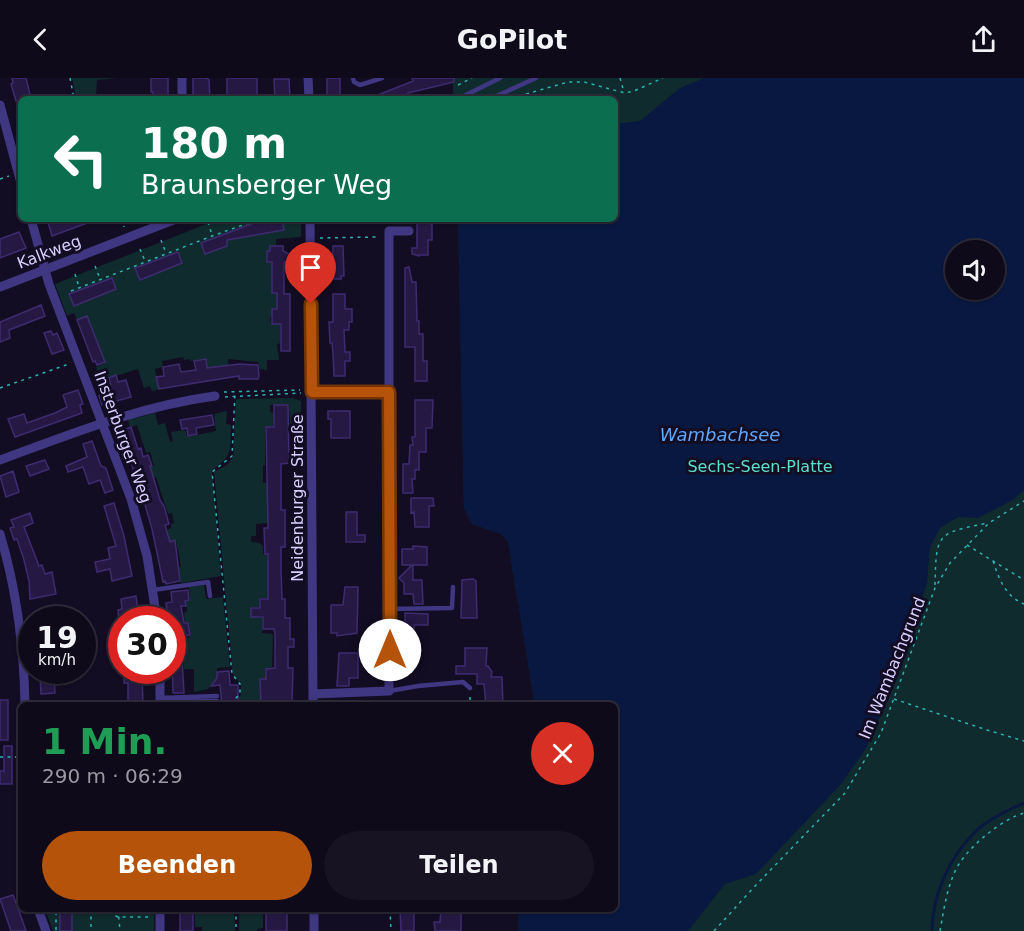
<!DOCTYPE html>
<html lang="de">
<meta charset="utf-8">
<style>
:root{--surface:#0e0a1a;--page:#171323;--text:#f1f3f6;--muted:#9b9aa2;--line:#2e2b39;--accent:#b45309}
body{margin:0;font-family:"DejaVu Sans",sans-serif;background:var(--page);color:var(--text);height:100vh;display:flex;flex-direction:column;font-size:22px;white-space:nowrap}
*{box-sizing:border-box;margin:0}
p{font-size:20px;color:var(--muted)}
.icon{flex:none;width:33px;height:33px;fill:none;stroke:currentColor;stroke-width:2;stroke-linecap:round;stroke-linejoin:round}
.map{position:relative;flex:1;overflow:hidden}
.panel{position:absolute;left:18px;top:624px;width:600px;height:210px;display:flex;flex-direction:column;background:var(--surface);border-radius:9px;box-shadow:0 2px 4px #0004,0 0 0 2px var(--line)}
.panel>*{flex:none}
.hud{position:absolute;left:18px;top:18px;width:600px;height:126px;border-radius:9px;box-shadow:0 2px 4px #0004,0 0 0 2px var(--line);background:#0b6e4f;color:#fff;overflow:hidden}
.fabs{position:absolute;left:945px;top:162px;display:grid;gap:12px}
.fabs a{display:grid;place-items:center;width:60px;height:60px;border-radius:50%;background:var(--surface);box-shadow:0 2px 4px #0004,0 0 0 2px var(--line);font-size:30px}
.speed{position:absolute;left:18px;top:528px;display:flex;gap:12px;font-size:30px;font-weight:700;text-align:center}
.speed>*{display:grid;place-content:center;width:78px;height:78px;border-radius:50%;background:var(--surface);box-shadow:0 2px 4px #0004,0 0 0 2px var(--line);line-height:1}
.speed small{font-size:15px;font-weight:400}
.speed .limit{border:9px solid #d22;background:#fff;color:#111}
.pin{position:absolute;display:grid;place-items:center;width:51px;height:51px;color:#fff;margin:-62px -26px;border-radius:50% 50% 50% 0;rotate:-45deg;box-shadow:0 0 6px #0007}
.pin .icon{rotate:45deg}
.me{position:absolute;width:66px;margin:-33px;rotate:0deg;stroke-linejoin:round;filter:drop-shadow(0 0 4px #0008)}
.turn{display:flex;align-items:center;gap:21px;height:126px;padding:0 24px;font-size:27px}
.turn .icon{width:78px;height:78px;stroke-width:2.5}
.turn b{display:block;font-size:42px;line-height:51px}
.round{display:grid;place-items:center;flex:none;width:63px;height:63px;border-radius:32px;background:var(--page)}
.overview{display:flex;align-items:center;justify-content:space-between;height:102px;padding:0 24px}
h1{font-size:36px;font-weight:800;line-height:45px;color:#1e9e55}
.cta{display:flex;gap:12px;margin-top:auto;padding:12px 24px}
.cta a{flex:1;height:69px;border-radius:36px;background:var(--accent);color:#fff;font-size:24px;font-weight:800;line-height:69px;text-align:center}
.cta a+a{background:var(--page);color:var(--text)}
header{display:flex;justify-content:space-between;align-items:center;height:78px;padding:0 24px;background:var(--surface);font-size:27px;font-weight:800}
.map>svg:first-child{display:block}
.green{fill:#102b2d;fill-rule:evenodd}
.water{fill:#091840;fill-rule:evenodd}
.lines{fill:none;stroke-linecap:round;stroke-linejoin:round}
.stream{stroke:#091840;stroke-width:3}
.building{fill:#251944;stroke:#3e2b70;stroke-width:1.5}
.path{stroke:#2cb3b6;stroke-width:1.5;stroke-dasharray:3 4.5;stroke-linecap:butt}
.service{stroke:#403782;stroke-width:4.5}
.minor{stroke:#403782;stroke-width:9}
.route-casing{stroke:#753606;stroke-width:15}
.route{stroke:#b45309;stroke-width:10}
.labels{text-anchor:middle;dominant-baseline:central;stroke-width:6;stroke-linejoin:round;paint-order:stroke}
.street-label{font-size:16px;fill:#d8cfff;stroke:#130d23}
.park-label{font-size:16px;fill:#59e1ca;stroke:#130d23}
.water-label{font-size:18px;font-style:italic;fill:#5da7ff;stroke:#130d23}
</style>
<header><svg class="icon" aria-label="back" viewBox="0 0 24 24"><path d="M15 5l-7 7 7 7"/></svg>GoPilot<svg class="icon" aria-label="share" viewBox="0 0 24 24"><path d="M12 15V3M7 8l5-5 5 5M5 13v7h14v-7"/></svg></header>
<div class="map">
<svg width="1024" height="853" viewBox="0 0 1024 853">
<rect width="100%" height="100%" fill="#130d23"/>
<path class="green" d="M72,0H117L97,2L96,18L76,19Z
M453,0H1024V853H518L519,831H615V627H535L508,464L501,456L472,446L464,430L458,141H615V21H453ZM956,172H994V212H956Z
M219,141H301V159L276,161V167L271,168L270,173H267V184H273L272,204H284L278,231H272V239H270L271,246H281L280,265L277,267L279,282H267V292L260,291L258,284L228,281V288L207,290L205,281L190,283V281L184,282L183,279L162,283L163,289L155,291L159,311L152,313L150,308L144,310L138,291L109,300L115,323L109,324L96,289L105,285L87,239L77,242L74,235L67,238L55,206Z
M293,320L301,323V345L290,346L289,326L270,327V334L273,335V348L265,349V387H263V405H267V445L256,446V458H251V464L260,465L263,468V476H267V520H259V529H251V539L262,540V555L273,556L272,589L265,591V601H260V627H236V621L241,617V606L233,596L214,394L227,387L233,379L236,321Z
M227,333L226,346L231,347C230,371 234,377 212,392L221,498L181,505L178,489L181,488L176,462L166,464L163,454L171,450V446L174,445L172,435L168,436L156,399L151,400L148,390L154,388L150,374L146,375L137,347L130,349L128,342L155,335L158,347L165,345L170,364L173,363L171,354L185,352L187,359L216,353L214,336Z
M204,507L206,521L223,519L230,589L217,590V600L208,611L194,614V591H184V579L180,576L181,572L186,570L187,560L191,557L189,545L185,544L184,535L187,533L186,523L190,522L189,509Z
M45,831H154V853H53Z
M234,831L235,853H202V849H195V832Z
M239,831H266L263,835V850L257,851V853H239Z"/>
<path class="water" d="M704,0H1024V412L1013,422L978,440L958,439L940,450L930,469L927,505L896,603L865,672L841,706L756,796L725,806L688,853H518L519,831H615V627H535L508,464L501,456L472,446L464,430L458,141H615V46L640,43L680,10ZM956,172H994V212H956Z"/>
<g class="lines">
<path class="stream" d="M932,853C932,817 950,778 976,753C989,741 1008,732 1024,725"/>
</g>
<path class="building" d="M12,0H26L31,21H21L16,23L11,6L13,5Z
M151,0H168V21H153V14H151Z
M193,0H207L209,2L210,21H193Z
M227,0H257V21H227Z
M327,0H340V21H327Z
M412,0H454V4L408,15L409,19L404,21H368L413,3Z
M274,1H289L290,21H275Z
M47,141H98L52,158Z
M282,141L284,152L227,162V168L205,176L201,165L254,145Z
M417,141H430V146H432V162H428V177H419V178L412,176V170H417Z
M19,154L26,170L0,180V161Z
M270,168H283V173L289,176V184H284V216H290V273H281V246H272V231H277V215H272V184H267V173H270Z
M333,168H343L344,198H341V201H332Z
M178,174L182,185L140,202L135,190Z
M409,189L412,204H416L417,243H419V256H423V283H427V303H415V269H405V190Z
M112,200L116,211L74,228L69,216Z
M333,216H345V231H352V244H349V252H344L345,274H350V283H345V298H334L333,275L332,265H330L329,244H333Z
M41,227L45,238L9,252L10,260L0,264V244Z
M87,238L105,284L97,287L95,283L93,284L77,242Z
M51,253L53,257L57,255L64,272L52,276L44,255Z
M206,281L207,290L239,286L258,287L259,298L258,301H239V298L159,311L156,299L164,298L163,289L179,286L181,294L196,292L194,283Z
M116,297L118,304L126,302L131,319L102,327L99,318L112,313L109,300Z
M78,312L83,326L80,327L82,335L15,359L8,341L24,336L27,345L55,335L67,329L63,317Z
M415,322H433L432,350H426V374H419V392H415V401H412L413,415H403V386H409L410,367H413L412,359H415Z
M274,327H288L289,385L281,386V432H285V469H281V492L282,521H285V540H290V561H294V569H288V590H293L292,627H261L260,601H266V591L275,590V556L274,551H263V539H251V530H260V521H268V476H265L264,450H268L266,349H274Z
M328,333H350V360H331V341H328Z
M212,337L214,347L196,350L197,356L188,358L187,350L182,351L180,342Z
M131,349L138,371L141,370L143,379L148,377L152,388H150L160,422L164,428L169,446L165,447L170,464L175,462L180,503L166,506L165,503L163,504L152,451L142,416L146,415L144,407L142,398L138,399L132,396L133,390L121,353Z
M92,363L101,388L106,390L113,412L105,415L100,402L89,406L83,389L68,394L66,388L87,379L83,366Z
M45,382L49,391L30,398L26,388Z
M13,393L19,414L6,419L0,398Z
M411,420H433L434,428H429V449H415L414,434L411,435Z
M114,425L124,458L132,498L112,503L110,491L97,494L95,484L110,481L108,470L116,468L104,428Z
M346,434H357V457H365V464H346Z
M30,435L33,445L24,449L39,488L42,487L45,496L52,494L56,516L30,521L29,503L24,482L17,461L14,462L10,450L14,449L11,442Z
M413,468L427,469V487H413V502H422L423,526H414L413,516H404V505L399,500L412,487H402V471H413Z
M473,501L476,503L477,540H461L462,502Z
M345,509H358L357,555L337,558V555H331V527H343Z
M188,512L189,522L185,523L186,528H181L184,545H188L190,557L185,558L186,563L174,564L172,542H168L166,525L172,524L171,514Z
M136,518L139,542H119L118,532L122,531L121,521Z
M56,531L57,542H36L35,534Z
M405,535L428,536V547H414V564H405Z
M465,570H487L486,588H488L492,594L491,599H502L503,627H486L484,606H477V596H456V588H465Z
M339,575H358V600H349V608H337Z
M182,580L184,615H173L172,581Z
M124,592H142L143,627H128V605H124Z
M229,593L230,607H238V627H222L220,607L211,608L217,600V594Z
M40,597H54L55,615L41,616Z
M0,622H8V662H0Z
M4,668H12V706H0V693H4Z
M13,817L19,833L26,853H11L0,821Z
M60,831H72V853H60Z
M266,831H280V834H287V853H266Z
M400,831H414V853H401Z
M441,831H461V853H435L434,844H440Z
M180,832H193V853H180Z"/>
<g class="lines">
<path class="path" d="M70,0L74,21
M620,0L624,14
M458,7L472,0
M526,16L568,4H584L625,15L634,13L663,0
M0,101L9,98
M121,141L124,149
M237,141L240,148
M208,144L212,157
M320,160L378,159
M161,162L166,175
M140,171L145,183
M95,188L100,201
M75,196L79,209
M71,213L212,158L254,143L265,141
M0,310L69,286
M224,314L300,312
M225,319L301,315
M967,467L1024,502
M993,483C999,501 1005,518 1024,526
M935,507C936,455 937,455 988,445
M470,619V627
M894,621L987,652L1024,663
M234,627V622L240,616V606L232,596L212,394L232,378L235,314
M0,679H21
M91,831V853
M102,831L118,839H150
M118,831L120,853
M236,831V853
M390,831L391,853
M56,852V831
M714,853L756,807L845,715L881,655L935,510L950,485L989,445L1024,423
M940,853C944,831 947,806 959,786C972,766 1001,742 1024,735"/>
<path class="service" d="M353,0L354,4L360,7L382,0
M458,21L500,0
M490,21L536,0
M153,512L208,504L210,518
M390,531L452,530L453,509
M389,613L418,608L463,604L470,610
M160,620L217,618
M160,624L217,623V627"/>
<path class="minor" d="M182,0V21
M308,0L309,21
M0,27L21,105
M31,141L49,206L131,421L147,478L157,542
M310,141L313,627
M0,209L176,141
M311,314H389
M0,382C71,356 140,328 215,318
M0,456C17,513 24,568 25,627
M160,592V627
M313,616L389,613V153H409
M38,831L46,853
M314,831V853
M160,853V831"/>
</g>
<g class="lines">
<g class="route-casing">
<path id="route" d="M311,226L312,314H389L390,572"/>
</g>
<use href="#route" class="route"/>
</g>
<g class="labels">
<g class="street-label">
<text transform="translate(49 174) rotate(-21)">Kalkweg</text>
<text transform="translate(123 359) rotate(70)">Insterburger Weg</text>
<text transform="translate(297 420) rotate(-90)">Neidenburger Straße</text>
<text transform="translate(892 590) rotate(-68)">Im Wambachgrund</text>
</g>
<g class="park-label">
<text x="760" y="388">Sechs-Seen-Platte</text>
</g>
<g class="water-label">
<text x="720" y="356">Wambachsee</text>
</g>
</g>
</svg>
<div class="fabs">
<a><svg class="icon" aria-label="sound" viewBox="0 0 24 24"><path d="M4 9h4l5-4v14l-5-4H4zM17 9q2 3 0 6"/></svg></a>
</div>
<div class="speed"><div>19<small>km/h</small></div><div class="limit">30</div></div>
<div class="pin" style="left:311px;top:226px;background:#d93025"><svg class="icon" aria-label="arrive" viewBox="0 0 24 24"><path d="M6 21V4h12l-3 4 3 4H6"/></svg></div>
<svg class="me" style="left:390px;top:572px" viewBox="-20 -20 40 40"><circle r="19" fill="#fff"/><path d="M0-13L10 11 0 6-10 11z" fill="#b45309"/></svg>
<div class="hud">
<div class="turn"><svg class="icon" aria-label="left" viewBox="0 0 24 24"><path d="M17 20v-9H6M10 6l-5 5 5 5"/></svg><div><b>180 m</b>Braunsberger Weg</div></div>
</div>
<section class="panel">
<div class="overview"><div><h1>1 Min.</h1><p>290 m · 06:29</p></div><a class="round" style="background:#d93025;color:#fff"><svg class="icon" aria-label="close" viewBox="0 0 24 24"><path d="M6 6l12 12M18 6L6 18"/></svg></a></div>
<div class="cta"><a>Beenden</a><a>Teilen</a></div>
</section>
</div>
